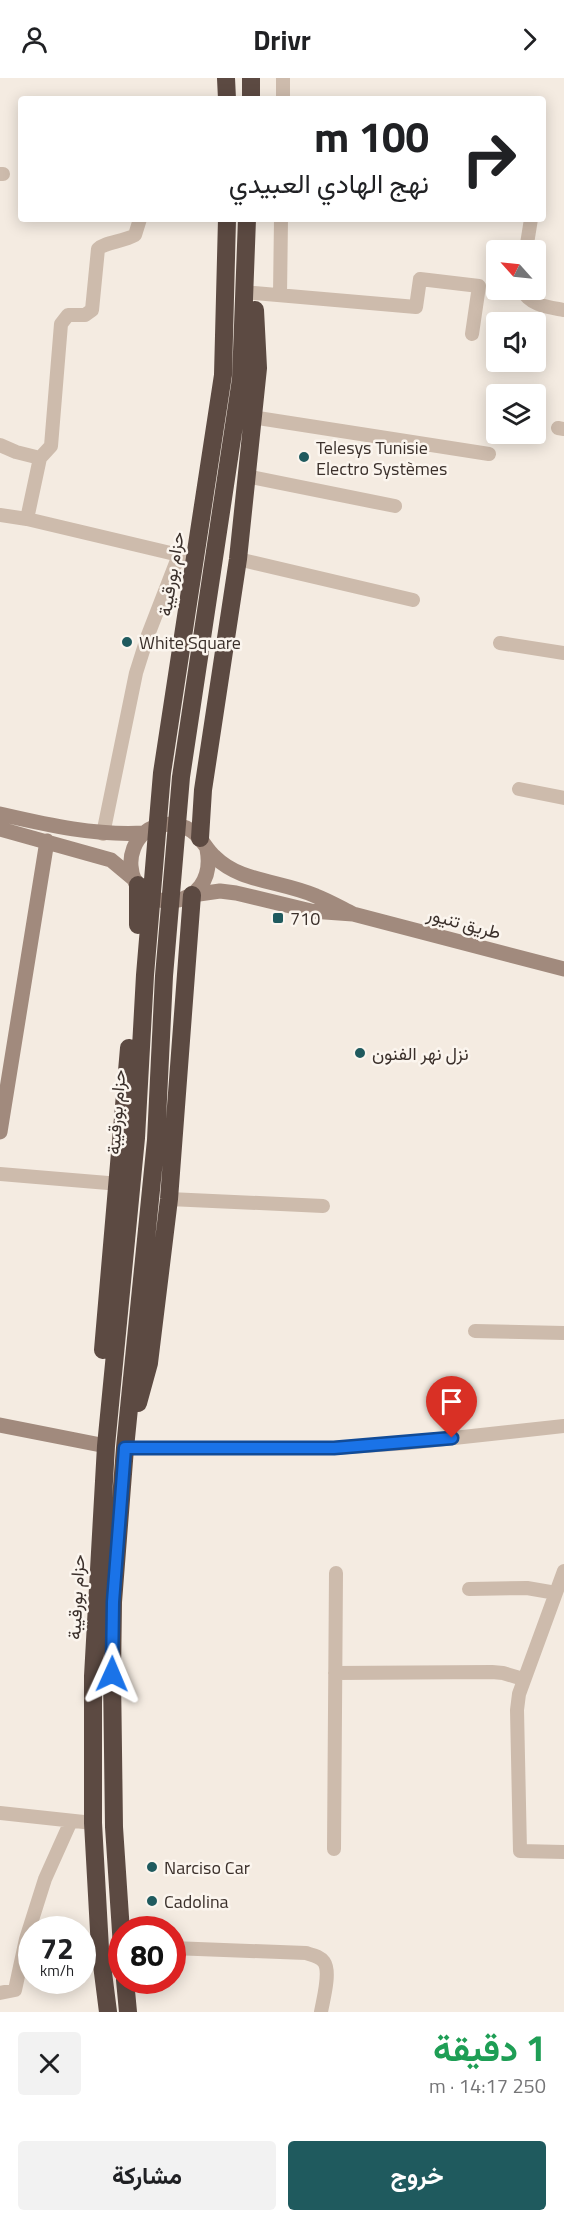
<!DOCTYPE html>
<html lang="ar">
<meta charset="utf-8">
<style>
:root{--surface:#fff;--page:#f2f2f2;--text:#202124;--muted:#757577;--accent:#1f5a5e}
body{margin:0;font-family:"Titillium Web",Vazirmatn,sans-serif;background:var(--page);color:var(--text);direction:rtl;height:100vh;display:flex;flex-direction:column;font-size:22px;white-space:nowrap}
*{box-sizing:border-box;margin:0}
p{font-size:20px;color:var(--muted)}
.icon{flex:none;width:33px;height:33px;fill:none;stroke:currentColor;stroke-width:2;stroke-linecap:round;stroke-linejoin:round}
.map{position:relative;height:1934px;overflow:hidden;direction:ltr}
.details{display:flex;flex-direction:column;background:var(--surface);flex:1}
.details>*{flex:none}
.guide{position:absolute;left:18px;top:18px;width:528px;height:126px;border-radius:6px;box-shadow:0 3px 15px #0003;direction:rtl;background:#fff;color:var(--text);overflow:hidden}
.needle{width:39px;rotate:297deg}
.tools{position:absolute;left:486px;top:162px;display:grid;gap:12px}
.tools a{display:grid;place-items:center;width:60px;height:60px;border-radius:6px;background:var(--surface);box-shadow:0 3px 15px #0003;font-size:30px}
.speed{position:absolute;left:18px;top:1838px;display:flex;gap:12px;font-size:30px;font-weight:700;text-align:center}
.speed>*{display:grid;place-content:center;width:78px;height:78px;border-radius:50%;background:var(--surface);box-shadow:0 3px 15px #0003;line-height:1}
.speed small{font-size:15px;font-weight:400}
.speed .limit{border:9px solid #d22;background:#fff;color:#111}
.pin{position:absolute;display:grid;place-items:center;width:51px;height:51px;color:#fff;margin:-62px -26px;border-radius:50% 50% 50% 0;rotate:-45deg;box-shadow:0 0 6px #0007}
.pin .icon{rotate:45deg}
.me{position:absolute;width:66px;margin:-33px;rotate:1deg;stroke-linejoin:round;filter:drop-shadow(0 0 4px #0008)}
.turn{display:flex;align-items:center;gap:21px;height:126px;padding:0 18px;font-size:27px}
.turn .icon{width:78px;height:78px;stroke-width:2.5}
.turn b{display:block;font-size:42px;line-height:51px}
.round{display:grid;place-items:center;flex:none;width:63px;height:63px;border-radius:6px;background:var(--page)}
.summary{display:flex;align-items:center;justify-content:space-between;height:102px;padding:0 18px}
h1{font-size:36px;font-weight:700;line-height:45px;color:#1e9e55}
.button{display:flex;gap:12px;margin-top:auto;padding:12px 18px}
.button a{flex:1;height:69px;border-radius:6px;background:var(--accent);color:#fff;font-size:24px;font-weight:700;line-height:69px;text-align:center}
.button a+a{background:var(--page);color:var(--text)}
header{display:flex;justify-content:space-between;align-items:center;height:78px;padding:0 18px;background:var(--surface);font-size:27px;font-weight:700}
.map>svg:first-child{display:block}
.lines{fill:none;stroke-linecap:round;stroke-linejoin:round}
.street{stroke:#cdbbac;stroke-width:14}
.secondary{stroke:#a18a7d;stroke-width:15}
.highway{stroke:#5c4a42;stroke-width:18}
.route-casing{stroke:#114b97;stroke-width:15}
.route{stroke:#1a73e8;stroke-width:10}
.poi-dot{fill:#1f5a5e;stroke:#fbf5ee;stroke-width:2}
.labels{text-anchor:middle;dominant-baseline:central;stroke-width:5;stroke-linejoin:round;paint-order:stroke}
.poi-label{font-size:18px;fill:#3b302b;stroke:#fbf5ee;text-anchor:start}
.street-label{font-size:18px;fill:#3b302b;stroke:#fbf5ee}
</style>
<header><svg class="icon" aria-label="forward" viewBox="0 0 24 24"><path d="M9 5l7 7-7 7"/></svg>Drivr<svg class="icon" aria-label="person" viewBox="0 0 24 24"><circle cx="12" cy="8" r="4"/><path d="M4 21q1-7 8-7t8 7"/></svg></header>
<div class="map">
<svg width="564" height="1934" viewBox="0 0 564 1934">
<rect width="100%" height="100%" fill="#f4ebe1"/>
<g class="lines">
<path class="street" d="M283,21V0
M0,96H3
M526,172L531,141
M522,212C531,228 548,229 564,232
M254,215L416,229L420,201L479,208L472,256
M280,217L281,141
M252,339L489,376
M558,350L564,351
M0,367L16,374L40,380L51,368L61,246L68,237H85L92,232L98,171C105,164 123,164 135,157L140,141
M246,398L395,428
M0,437L27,441L179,477
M27,441L40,380
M238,481L413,522
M500,565L564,575
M519,711L564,720
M103,756L136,595L148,557L179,477L187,480
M0,1096L108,1105
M169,1121L323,1128
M475,1253L564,1255
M125,1370H334L408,1365L564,1348
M564,1493L519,1616L517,1632L520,1773L564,1774
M469,1511L527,1510L556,1515
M335,1595L492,1594L503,1595L523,1601
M0,1735L93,1745
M334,1771L336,1495
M172,1870L306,1875C312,1877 320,1878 324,1884C331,1894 323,1922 321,1934
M0,1915L15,1912L26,1861L45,1801L71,1743"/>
<path class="secondary" d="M0,736C48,747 95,758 145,755
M0,751L111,782L135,802
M207,771C219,835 134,839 131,788C130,776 135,763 144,755C160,742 184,744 198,758C204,765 208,773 215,779C223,787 232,792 242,796C266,805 293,808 316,818C329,823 341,830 353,836
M192,817L220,813L236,815L311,833L353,836L564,891
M0,1054L47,763
M0,1347L106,1368"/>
<path class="highway" d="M226,0L227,21
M251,21V0
M200,760L203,712L238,481L258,290L255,232
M138,807V847
M103,1272L129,970
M138,1325L149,1285L169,1121L192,817
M122,1869L114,1749L112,1596L113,1524L125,1370L156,1062L164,898L181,699L241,301L247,141
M125,1902L128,1934
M108,1934L100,1871L93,1745V1598L106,1368L136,1060L145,897L162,695L223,297L227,141"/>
</g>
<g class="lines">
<g class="route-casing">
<path id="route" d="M112,1596L113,1524L125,1370H334L452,1360"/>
</g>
<use href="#route" class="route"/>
</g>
<g class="poi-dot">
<circle cx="304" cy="379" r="6"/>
<circle cx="127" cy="564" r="6"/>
<rect x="272" y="834" width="12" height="12" rx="3"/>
<circle cx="360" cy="975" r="6"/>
<circle cx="152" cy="1789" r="6"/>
<circle cx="152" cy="1823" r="6"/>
</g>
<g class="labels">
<g class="poi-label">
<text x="316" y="369">Telesys Tunisie<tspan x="316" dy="21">Electro Systèmes</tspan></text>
<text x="139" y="564">White Square</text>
<text x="290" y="840">710</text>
<text x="372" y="975">نزل نهر الفنون</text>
<text x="164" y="1789">Narciso Car</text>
<text x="164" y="1823">Cadolina</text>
</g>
<g class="street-label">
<text transform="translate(171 496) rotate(-81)">حزام بورقيبة</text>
<text transform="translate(464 845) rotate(15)">طريق تنيور</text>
<text transform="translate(116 1034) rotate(-86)">حزام بورقيبة</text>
<text transform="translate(76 1519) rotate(-87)">حزام بورقيبة</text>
</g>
</g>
</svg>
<div class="tools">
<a><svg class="needle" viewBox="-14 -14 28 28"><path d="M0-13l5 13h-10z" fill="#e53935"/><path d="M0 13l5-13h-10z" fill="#757577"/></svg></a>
<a><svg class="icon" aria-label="sound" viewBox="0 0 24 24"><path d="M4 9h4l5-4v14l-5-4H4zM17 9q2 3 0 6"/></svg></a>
<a><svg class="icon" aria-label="layers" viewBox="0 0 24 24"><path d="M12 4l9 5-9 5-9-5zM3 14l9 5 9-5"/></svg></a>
</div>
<div class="speed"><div>72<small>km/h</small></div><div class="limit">80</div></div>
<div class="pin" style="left:452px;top:1360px;background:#d93025"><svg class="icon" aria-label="arrive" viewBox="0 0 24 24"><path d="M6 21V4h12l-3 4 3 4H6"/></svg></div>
<svg class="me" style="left:112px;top:1596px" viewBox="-20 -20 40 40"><path d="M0-17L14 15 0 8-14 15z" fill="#1a73e8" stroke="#fff" stroke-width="4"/></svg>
<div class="guide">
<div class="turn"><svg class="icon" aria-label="right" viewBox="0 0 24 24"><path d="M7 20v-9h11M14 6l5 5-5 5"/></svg><div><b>100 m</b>نهج الهادي العبيدي</div></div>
</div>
</div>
<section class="details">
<div class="summary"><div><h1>1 دقيقة</h1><p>250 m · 14:17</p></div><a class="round"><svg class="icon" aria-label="close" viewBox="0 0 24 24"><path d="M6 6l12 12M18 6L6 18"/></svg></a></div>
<div class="button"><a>خروج</a><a>مشاركة</a></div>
</section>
